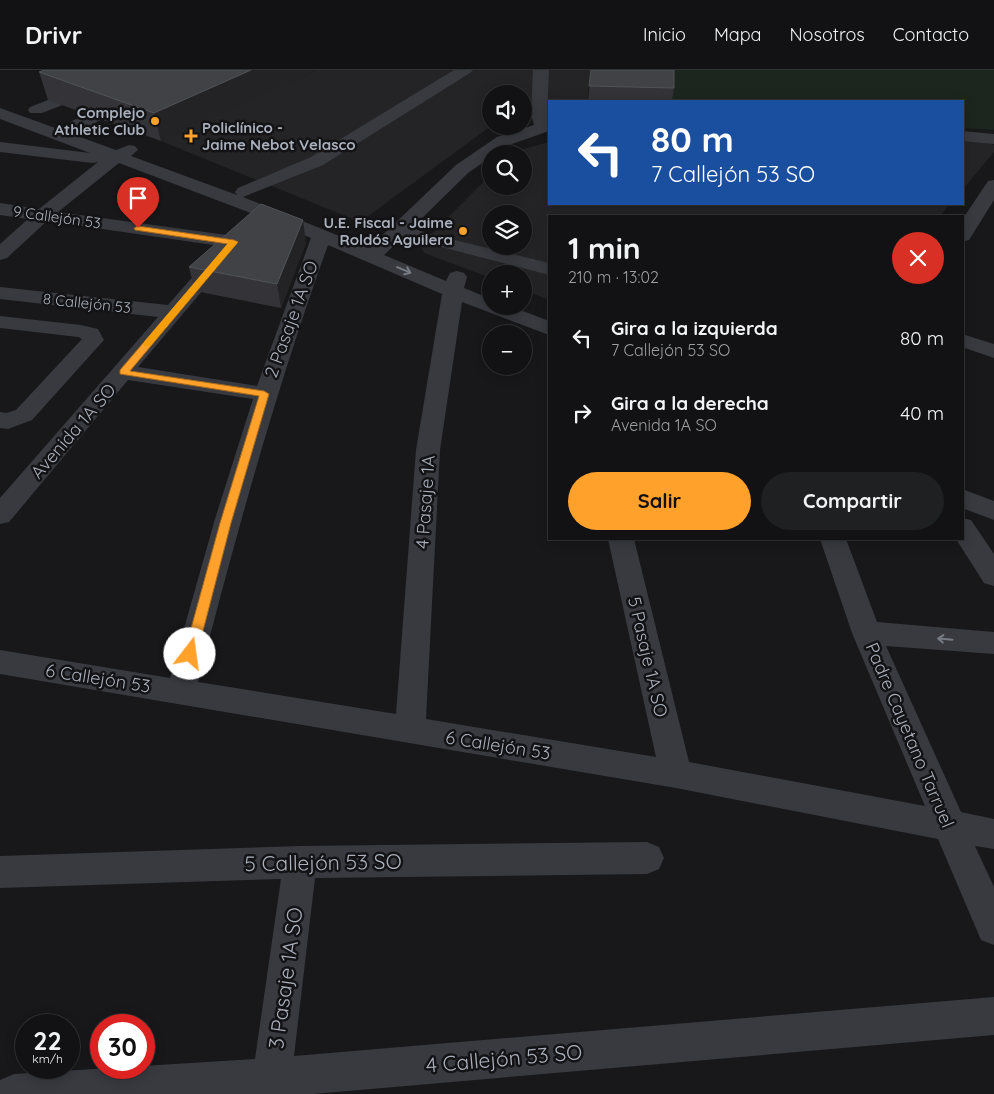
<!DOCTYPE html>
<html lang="es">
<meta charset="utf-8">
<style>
:root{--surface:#121214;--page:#1f2022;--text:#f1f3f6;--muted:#9c9ea0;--line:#313234;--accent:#ffa12b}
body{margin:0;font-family:Quicksand,sans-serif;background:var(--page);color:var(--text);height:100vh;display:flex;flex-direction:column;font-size:19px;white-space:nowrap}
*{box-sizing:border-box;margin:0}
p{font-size:16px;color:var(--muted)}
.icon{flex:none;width:28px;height:28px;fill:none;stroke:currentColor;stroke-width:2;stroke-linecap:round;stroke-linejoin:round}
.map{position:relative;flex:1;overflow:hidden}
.details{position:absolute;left:548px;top:145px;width:416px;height:325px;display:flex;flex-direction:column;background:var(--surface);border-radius:0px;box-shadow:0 2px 12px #0003,0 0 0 1px var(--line)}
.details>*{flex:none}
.guide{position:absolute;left:548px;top:30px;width:416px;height:105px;border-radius:0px;box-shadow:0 2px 12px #0003,0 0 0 1px var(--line);background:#1a4fa0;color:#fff;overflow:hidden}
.buttons{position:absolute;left:482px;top:15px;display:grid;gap:10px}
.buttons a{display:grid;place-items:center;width:50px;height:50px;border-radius:50%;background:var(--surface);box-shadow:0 2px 12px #0003,0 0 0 1px var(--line);font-size:25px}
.speed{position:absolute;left:15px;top:944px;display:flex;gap:10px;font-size:25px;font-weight:700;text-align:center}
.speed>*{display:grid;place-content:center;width:65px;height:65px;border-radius:50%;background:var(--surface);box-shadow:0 2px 12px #0003,0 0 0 1px var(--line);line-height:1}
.speed small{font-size:12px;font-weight:400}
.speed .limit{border:8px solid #d22;background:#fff;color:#111}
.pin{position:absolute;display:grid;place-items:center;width:42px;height:42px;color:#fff;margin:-51px -21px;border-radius:50% 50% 50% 0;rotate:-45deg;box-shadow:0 0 5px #0007}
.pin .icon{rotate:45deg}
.me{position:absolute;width:55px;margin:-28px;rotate:15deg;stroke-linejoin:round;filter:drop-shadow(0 0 4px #0008)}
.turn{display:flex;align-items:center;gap:18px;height:105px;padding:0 20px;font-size:22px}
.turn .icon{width:65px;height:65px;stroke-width:2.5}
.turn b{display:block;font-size:35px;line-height:42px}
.round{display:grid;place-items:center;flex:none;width:52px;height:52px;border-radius:26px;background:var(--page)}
.head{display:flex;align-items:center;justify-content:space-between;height:85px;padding:0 20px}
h1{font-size:30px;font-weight:700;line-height:38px}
.button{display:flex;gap:10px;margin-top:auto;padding:10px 20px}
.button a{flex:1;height:58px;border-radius:30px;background:var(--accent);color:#111;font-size:20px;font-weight:700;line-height:58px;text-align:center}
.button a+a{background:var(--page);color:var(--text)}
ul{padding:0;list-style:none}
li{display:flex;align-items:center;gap:15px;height:75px;padding:0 20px}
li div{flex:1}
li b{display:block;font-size:19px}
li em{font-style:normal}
header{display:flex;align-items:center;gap:30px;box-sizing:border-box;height:70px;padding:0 25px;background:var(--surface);border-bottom:1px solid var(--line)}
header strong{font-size:24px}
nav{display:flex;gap:28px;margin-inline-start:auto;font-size:18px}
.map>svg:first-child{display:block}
.built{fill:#242427;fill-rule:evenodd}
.green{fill:#1d261e}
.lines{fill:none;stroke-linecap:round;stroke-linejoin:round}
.minor{fill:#383a40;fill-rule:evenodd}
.wall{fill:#343438}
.shaded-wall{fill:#232326}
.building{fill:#404246;stroke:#515358}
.oneway{stroke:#767b84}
.route{fill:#ffa12b;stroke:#a6691c}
.slow{fill:#f59e0b}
.poi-dot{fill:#ffa12b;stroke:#131315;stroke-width:2}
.labels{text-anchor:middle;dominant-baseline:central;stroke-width:5;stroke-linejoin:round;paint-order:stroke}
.far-poi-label{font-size:15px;font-weight:bold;fill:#a9b0bb;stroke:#131315;text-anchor:end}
.far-street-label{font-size:15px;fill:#a9b0bb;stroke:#131315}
.street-label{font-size:18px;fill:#a9b0bb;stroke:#131315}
.near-street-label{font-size:21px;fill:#a9b0bb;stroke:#131315}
</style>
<header>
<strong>Drivr</strong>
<nav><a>Inicio</a><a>Mapa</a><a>Nosotros</a><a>Contacto</a></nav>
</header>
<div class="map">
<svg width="994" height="1024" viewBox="0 0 994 1024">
<rect width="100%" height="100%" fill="#18181a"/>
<path class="built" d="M316,0H591L587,31H549V43L524,47V24H491V56L360,152L161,71Z
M963,70L987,72L994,75V82L963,119Z
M549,72V134H950L940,146H549V230L524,220V204H491V208L424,183L420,176L491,104V116H524V84H511L513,82ZM491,144H524V176H491Z"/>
<path class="green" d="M591,0H994V60L963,58L962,31H673V15L589,9Z"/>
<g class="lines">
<path class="minor" d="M454,0H473L470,3L323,95L243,127L369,178L456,95L497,67L534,55L531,44L533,0H549L547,44L549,61L509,75L496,84H491V87L468,103L412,158L430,164L549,193V205L403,167L384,185L446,211L450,203L457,201L464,203L467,207L464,218L491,229V236H510L549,251V265L462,232L440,380L426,649L656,687L608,469H634L689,692L925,736L852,563L820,469H846L877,552L994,562V584L886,576L961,742L994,749V779L975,776L994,817V875L981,870L938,769L676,718L0,604V580L170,608L215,449L253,329L128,310L9,452L0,454V428L158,247L0,229V217L168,235L211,186L218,184L225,186L228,190L225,194L138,297L257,316L311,168L256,145L119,93L58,142L234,166L241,168L244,172L241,176L234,178L47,151L7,188L0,190V174L28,149L0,145V133L39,139L98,92L92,93L0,82V72L90,83L0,49V38L116,80L129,75L135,76L138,80L131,86L237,125L235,122L238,118L311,87ZM328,175L442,224L416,380L396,644L198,612C236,465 276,319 328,175Z
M90,14L96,16L98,19L96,22L42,43H30L28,40L30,37Z
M128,24L134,26L136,29L134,32L82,60H70L68,56L70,52Z
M962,61L994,64V74L962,71Z
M994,110V130L969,170L962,172V150L988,111Z
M0,246L81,255L98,259L104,270L32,350L8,359L0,358V342L6,343L16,340L82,269L78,267L0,258Z
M962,264L994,274V288L962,277Z
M962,419L994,431V450L962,438Z
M962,448L971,450L994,484V516L984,513L956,469H962Z
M647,772L659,777L664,788L659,799L647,804L315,808L294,986L994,927V965L313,1024H0V1010L14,1004L255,989L281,809L0,818V786L300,776Z"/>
</g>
<path class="wall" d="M591,0L674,18L672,31H588Z
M313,1L161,71L48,30L39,2Z
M306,173L281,238L195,221L189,197Z"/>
<path class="shaded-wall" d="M251,0H315L161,71L154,43Z
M303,150L306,173L281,238L277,214Z"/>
<path class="building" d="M44,0H251L154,43L39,2Z
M591,0H674V18L589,16Z
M261,134L303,150L277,214L189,197Z"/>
<defs><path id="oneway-shaft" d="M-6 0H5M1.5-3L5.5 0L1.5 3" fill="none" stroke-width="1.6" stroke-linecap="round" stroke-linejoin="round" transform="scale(1.25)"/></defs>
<g class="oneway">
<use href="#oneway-shaft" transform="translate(404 200) rotate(23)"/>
<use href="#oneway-shaft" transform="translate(945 569) rotate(-175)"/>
</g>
<path class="route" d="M138,156L234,170L238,172L130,301L264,321L269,324L231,453L197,584L195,588H186L184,584L220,453L259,326L120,304V300L228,174L135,160L134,158Z"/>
<path class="slow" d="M228,170L238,172L150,276H144V272L228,173Z"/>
<g class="poi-dot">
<circle cx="155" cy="51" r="5"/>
<path d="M188.5 58.5h5v5h5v5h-5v5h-5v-5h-5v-5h5z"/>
<circle cx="463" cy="161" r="5"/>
</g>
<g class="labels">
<g class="far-poi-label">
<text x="145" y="42">Complejo<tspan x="145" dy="17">Athletic Club</tspan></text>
<text x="202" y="57" text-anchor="start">Policlínico -<tspan x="202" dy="17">Jaime Nebot Velasco</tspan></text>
<text x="453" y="152">U.E. Fiscal - Jaime<tspan x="453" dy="17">Roldós Aguilera</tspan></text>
</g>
<g class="far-street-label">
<text transform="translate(57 147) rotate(8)">9 Callejón 53</text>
<text transform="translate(87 233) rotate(6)">8 Callejón 53</text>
</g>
<g class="street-label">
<text transform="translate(291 249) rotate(-70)">2 Pasaje 1A SO</text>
<text transform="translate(73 361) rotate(-49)">Avenida 1A SO</text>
<text transform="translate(425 432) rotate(-86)">4 Pasaje 1A</text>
<text transform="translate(648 587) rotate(77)">5 Pasaje 1A SO</text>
<text transform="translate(98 608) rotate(9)">6 Callejón 53</text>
<text transform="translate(910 665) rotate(67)">Padre Cayetano Tarruel</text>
<text transform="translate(498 675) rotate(9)">6 Callejón 53</text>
</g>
<g class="near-street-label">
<text transform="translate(323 792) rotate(-1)">5 Callejón 53 SO</text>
<text transform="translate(285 908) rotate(-82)">3 Pasaje 1A SO</text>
<text transform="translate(504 988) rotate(-5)">4 Callejón 53 SO</text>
</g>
</g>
</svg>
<div class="buttons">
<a><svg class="icon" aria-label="sound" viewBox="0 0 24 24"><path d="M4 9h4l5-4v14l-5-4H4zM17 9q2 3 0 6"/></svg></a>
<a><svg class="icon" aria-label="search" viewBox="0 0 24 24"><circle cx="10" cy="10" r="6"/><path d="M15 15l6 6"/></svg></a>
<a><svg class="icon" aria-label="layers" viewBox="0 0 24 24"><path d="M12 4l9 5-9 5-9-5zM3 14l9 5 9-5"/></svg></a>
<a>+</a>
<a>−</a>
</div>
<div class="speed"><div>22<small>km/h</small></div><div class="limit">30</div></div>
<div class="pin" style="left:138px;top:158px;background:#d93025"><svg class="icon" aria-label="arrive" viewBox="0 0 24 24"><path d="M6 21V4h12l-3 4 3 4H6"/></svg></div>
<svg class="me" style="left:190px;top:584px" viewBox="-20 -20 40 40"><circle r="19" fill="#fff"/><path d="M0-13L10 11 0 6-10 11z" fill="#ffa12b"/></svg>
<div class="guide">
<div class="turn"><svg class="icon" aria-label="left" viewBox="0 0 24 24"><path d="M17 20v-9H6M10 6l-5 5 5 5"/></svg><div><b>80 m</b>7 Callejón 53 SO</div></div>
</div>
<section class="details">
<div class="head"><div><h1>1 min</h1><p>210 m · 13:02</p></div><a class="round" style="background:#d93025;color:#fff"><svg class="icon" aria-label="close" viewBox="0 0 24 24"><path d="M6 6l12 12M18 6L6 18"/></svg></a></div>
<ul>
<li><svg class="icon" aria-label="left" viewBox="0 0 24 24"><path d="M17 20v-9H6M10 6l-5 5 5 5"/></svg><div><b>Gira a la izquierda</b><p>7 Callejón 53 SO</p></div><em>80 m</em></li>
<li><svg class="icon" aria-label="right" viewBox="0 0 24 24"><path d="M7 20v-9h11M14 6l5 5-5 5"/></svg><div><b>Gira a la derecha</b><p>Avenida 1A SO</p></div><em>40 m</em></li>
</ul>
<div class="button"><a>Salir</a><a>Compartir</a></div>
</section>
</div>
